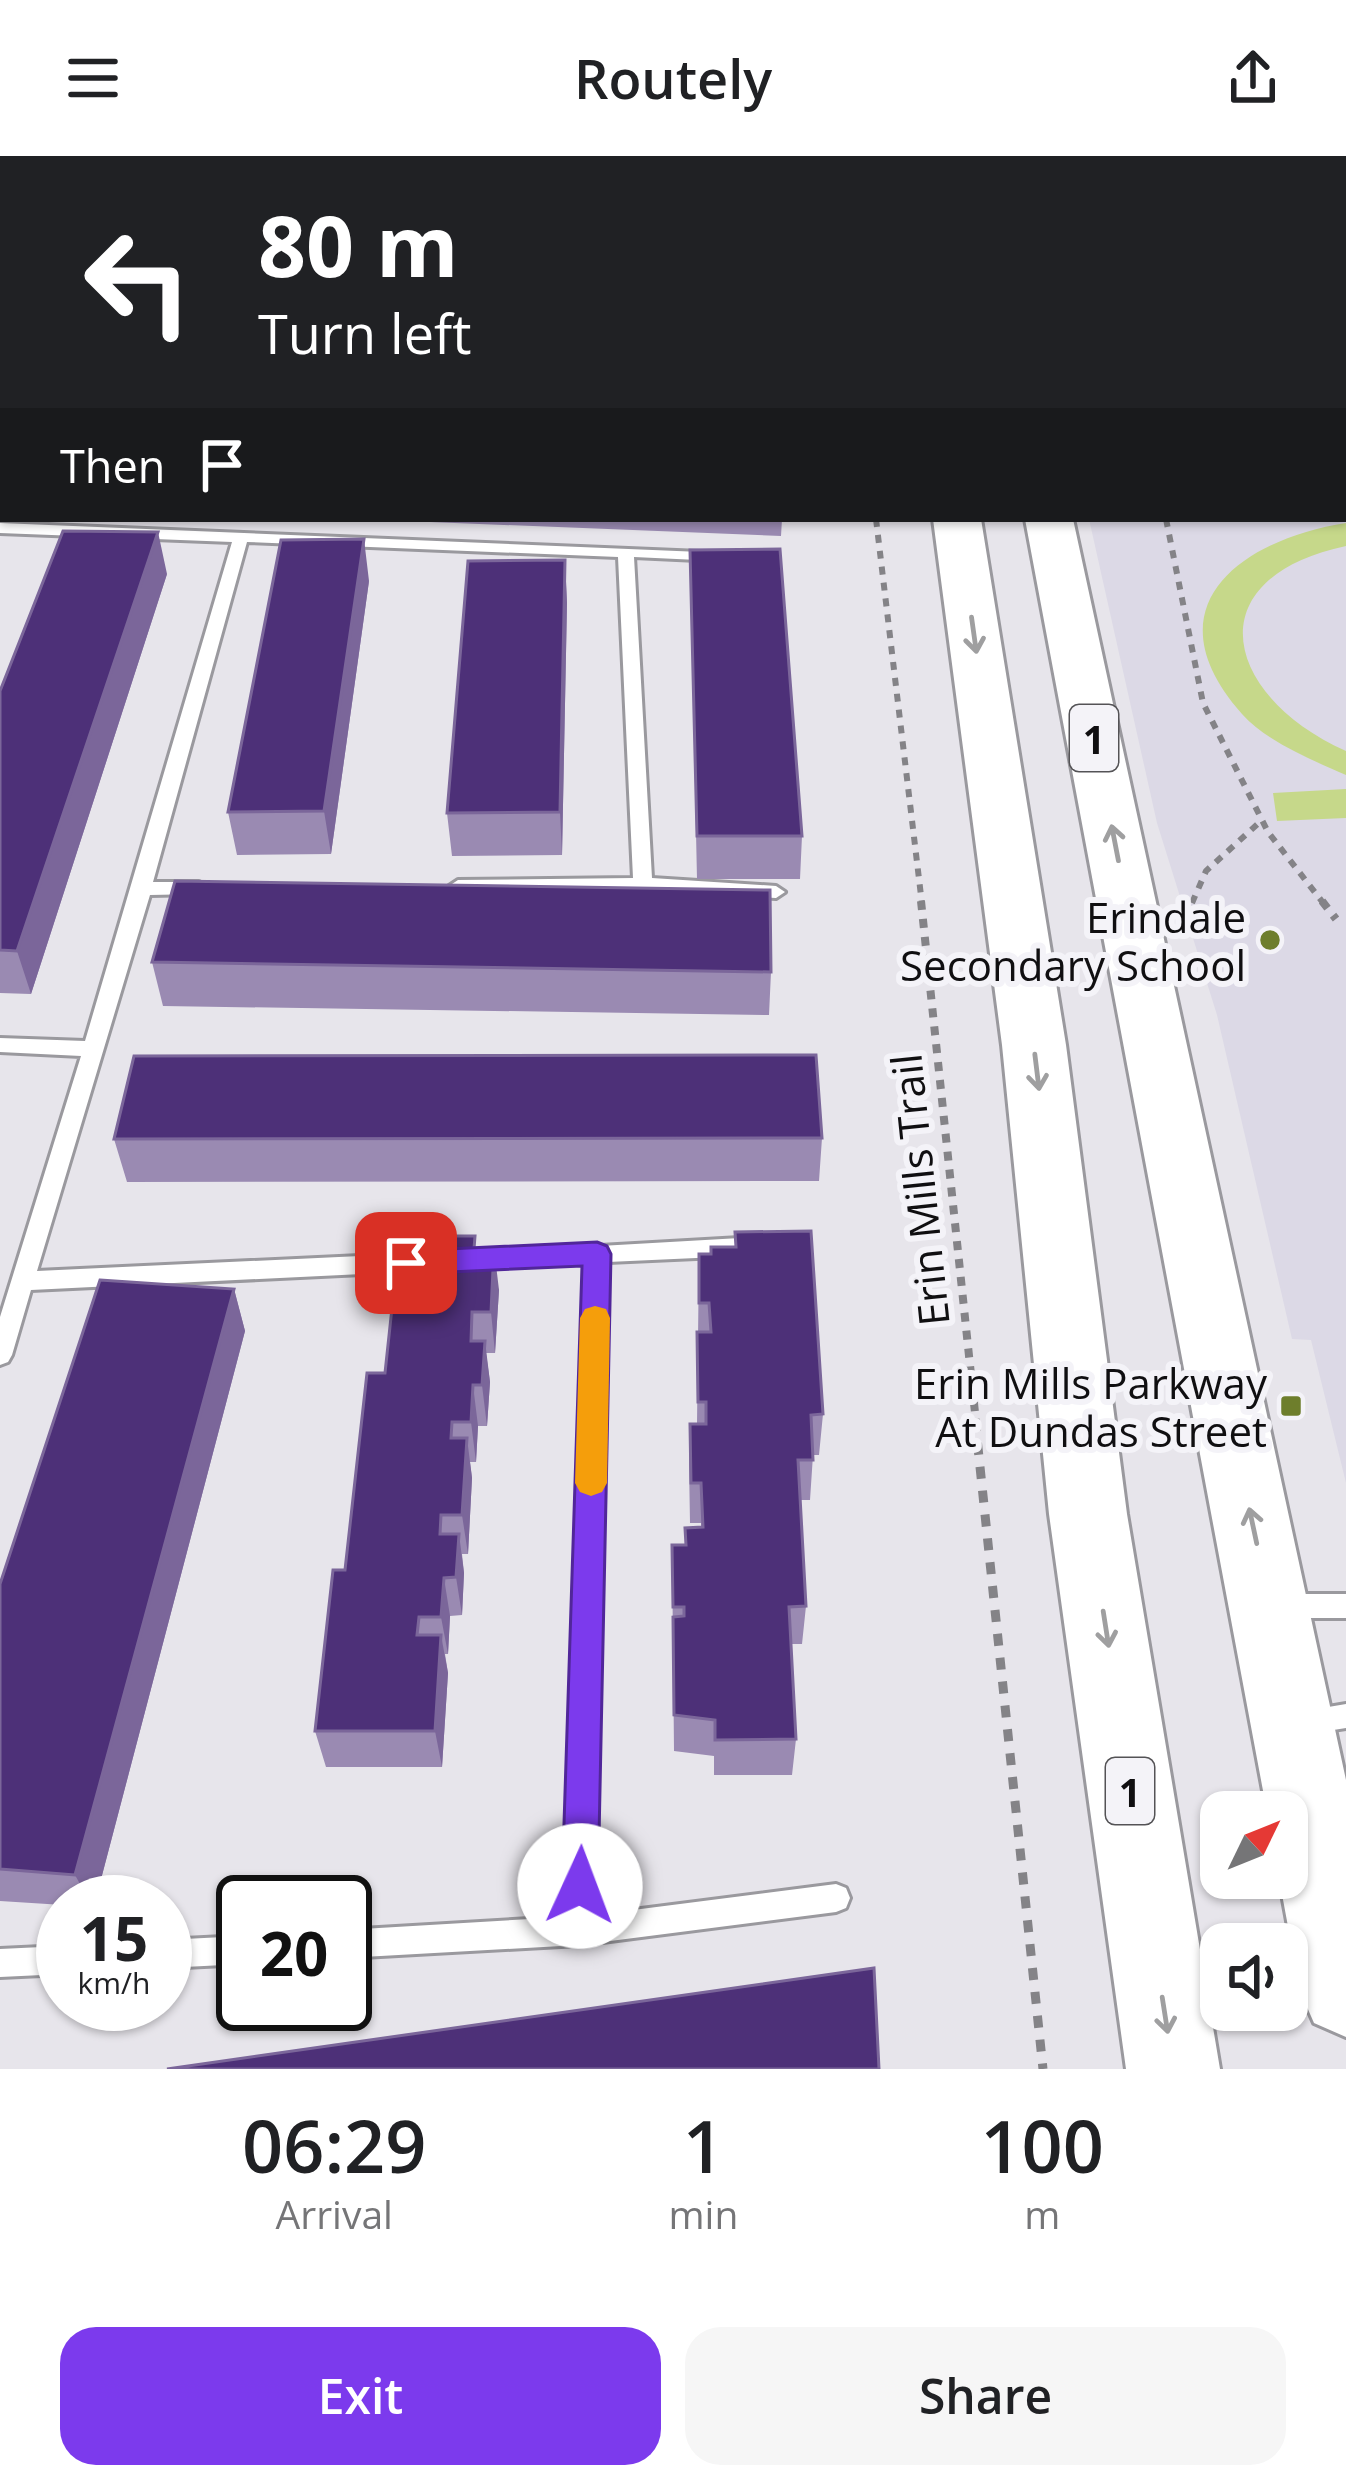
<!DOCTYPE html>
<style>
:root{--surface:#fff;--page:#f6f6f6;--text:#202124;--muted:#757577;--accent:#7c3aed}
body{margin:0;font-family:"Open Sans",sans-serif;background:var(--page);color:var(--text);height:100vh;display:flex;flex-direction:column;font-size:45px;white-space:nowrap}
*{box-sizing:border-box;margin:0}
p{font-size:39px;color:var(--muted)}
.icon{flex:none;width:66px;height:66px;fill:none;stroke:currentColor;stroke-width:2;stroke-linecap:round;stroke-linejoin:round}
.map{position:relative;height:1913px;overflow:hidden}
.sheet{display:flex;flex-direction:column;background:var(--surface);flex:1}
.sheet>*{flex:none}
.hud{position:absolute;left:0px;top:0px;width:1347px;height:366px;box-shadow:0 3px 9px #0004;background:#202124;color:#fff;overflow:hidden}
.needle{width:78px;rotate:47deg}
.fabs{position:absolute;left:1200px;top:1635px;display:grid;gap:24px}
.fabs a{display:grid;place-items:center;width:108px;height:108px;border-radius:24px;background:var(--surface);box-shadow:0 3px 9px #0004;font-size:60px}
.speed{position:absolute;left:36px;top:1719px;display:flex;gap:24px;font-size:60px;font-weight:700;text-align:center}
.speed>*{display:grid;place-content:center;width:156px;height:156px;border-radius:50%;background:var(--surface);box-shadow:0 3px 9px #0004;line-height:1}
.speed small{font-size:30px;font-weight:400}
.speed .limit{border:6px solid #111;border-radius:18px;background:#fff;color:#111}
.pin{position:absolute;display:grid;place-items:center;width:102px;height:102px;color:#fff;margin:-51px;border-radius:24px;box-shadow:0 6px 18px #0006}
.me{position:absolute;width:132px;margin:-66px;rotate:2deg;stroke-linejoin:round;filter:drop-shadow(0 0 9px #0008)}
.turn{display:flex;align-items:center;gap:42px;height:252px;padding:0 60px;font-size:54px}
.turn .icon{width:156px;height:156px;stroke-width:2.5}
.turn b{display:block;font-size:84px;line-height:102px}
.then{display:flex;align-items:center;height:114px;padding:0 60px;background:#0003;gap:24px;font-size:45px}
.eta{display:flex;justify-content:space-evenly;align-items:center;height:204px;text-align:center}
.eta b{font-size:72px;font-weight:600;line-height:84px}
.action{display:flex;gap:24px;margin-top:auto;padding:24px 60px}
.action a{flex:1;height:138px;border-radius:36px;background:var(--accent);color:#fff;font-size:48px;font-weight:600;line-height:138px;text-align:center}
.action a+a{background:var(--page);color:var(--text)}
header{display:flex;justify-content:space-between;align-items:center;height:156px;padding:0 60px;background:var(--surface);font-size:54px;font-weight:600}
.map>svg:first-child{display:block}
.built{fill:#dcd9e6}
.green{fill:#c6d88a}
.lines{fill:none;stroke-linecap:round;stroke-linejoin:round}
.stream{fill:#c1a5f8;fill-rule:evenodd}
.lane-casing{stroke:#9a999e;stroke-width:6}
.secondary-casing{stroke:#9a999e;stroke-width:6}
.primary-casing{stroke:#9a999e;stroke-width:6}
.path-far2{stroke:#848387;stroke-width:6;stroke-dasharray:8 8;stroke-linecap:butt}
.path-far1{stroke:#848387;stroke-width:8;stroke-dasharray:9 9;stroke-linecap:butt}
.path{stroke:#848387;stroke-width:9;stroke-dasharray:12 12;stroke-linecap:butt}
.lane{fill:#fff;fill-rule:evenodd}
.secondary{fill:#fff;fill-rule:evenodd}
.primary{fill:#fff;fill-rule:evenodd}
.wall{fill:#9a8ab2}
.shaded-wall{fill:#7b669a}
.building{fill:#4d3078;stroke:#7b669a;stroke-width:3}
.oneway{stroke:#9f9fa0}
.route{fill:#7c3aed;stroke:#51269a;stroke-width:3}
.slow{fill:#f59e0b}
.poi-dot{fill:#6e7e2c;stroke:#f4f3f8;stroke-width:4.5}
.labels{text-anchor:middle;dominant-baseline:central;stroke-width:12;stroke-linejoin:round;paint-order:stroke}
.shield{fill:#f4f3f8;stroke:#545356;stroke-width:3}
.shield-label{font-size:39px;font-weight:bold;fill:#100f11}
.poi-label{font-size:42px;fill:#100f11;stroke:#f4f3f8;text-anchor:end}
.street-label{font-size:42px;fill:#100f11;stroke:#f4f3f8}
</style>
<header><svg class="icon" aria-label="menu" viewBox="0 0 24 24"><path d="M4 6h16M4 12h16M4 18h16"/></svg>Routely<svg class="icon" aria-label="share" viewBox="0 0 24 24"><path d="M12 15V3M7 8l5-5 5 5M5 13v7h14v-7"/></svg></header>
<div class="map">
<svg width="1346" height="1913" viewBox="0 0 1346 1913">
<rect width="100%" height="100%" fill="#e7e5eb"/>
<path class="built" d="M1344,343H1346V1327L1311,1184L1292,1183L1217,859L1157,667L1089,363H1344Z"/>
<path class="green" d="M1346,367V390C1192,423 1226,542 1346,595V619C1312,604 1267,586 1242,558C1148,452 1239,384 1346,367Z
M1346,633V662L1277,665L1273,637Z"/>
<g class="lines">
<path class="stream" d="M1344,277H1346V283H1344Z"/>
<g class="lane-casing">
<path id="lane" d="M0,0H74L71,3L0,5Z
M814,0H876L873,3H811Z
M975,0H987L989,3H977Z
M1267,0H1282L1284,3H1269Z
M1344,31L1346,32V40L1344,39Z
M1344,134H1346V142H1344Z
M0,367L725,397L727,400L719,405L634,401L652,722L776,730L785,736L776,742L643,734L458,736L449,730L458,724L633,722L618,401L247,386L153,726H199L208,732L199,738L150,739L37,1115L424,1097L432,1100L435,1106L432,1112L424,1115L31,1134L12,1199L8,1206L0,1209V1161L81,900L0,896V882L85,885L232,386L0,377Z
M740,1082L748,1085L751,1091L748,1097L740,1100L608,1106L594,1759L836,1728L846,1732L850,1742L846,1752L836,1756L579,1789L345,1802V1774L565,1761L586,1107L468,1113L460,1110L457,1104L460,1098Z
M1281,1438H1346V1462H1281L1272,1458L1268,1450L1272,1442Z
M1346,1548V1572L1308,1578L1299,1574L1295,1565L1299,1556Z
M243,1780V1808L165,1812V1784Z
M63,1790V1818L0,1821V1793Z"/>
</g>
<g class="secondary-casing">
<path id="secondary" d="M0,286H3L0,320Z"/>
</g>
<g class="primary-casing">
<path id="primary" d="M766,0H805L807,3H768Z
M851,0H889L891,3H853Z
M933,363H981L1066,889L1127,1358L1220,1913H1126L1049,1358L1002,889Z
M1025,363H1073L1346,1624V1881L1314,1867L1300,1835L1279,1722H1287V1656H1267Z"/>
</g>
<path class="path-far2" d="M876,363L922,748
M1166,363L1203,547L1268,676L1324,748
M1192,747L1206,715L1262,664"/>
<path class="path-far1" d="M921,745L976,1266
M1322,745L1336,763"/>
<path class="path" d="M975,1263L1043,1913"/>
<use href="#lane" class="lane"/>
<use href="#secondary" class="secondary"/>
<use href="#primary" class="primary"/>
</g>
<path class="wall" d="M356,363H782L781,380Z
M690,394L802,680L800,723H697Z
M565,404L567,447L562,699L452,700L447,657Z
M167,418L31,838L0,837V535Z
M369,425L331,698L237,699L228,656Z
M152,806L771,816L769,859L163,850Z
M822,982L819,1025L127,1026L114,983Z
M735,1076L823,1258L819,1299H813L810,1344H800L806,1450L802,1488H791L796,1583L792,1619H714V1600L674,1595L672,1389H685V1372L701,1371V1367H690L689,1308L690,1268H697L699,1098H711L735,1091Z
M476,1092L499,1134L495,1197H486L490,1226L487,1270H478L476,1306H470L472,1322L468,1398H462L464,1417L462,1459L450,1460L448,1498H445L448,1517L442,1611H326L315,1575L345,1414Z
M234,1133L245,1175L95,1746H63V1749L0,1745V1428Z"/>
<path class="shaded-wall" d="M4,0H14L15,3H3V47L0,54V8Z
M158,376L167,418L31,838L17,795Z
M364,383L369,425L331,698L324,655Z
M565,404L567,447L562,699L560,656Z
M494,1092L499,1134L495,1197L491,1156Z
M234,1133L245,1175L95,1746H90L75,1719Z
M485,1185L490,1226L487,1270L482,1229Z
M473,1229L478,1270L476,1306L471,1266Z
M467,1282L472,1322L468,1398L462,1359Z
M459,1378L464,1417L462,1459L456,1421Z
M444,1422L450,1460L448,1498L441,1461Z
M441,1479L448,1517L442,1611L435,1575Z"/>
<path class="building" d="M206,0H474L473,3H205Z
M63,375L158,376L17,795L0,794V535Z
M364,383L324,655L228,656L281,384Z
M780,393L802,680H697L690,394Z
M565,404L560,656L447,657L468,405Z
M175,725L770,734L771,816L152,806Z
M816,899L822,982L114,983L134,900Z
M811,1075L823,1258L811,1259L813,1304H798L806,1450L789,1451L796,1583L715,1584V1564L674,1559L673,1461L684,1460V1451H673L672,1389H686L685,1372L703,1371L701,1327H691L690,1268H706V1246H698L697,1176H711L709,1147H699V1098H711V1091H736L735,1076Z
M411,1080H475L474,1093L494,1092L491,1156H472L471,1185H485L482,1229H473L471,1266H452L451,1282H467L462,1359H441L440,1378H459L456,1421L444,1422L441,1461H419L417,1479H441L435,1575H315L333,1414H345L367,1217H385L398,1096H410Z
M100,1124L234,1133L75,1719L0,1713V1428Z
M874,1812L879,1913H167Z"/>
<defs><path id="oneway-shaft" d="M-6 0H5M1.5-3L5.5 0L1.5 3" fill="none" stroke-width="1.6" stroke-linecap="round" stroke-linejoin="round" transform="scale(3)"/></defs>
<g class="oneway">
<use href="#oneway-shaft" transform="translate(974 479) rotate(82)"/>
<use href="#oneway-shaft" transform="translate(1115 687) rotate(-101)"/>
<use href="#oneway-shaft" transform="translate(1037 916) rotate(83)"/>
<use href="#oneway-shaft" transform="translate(1253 1370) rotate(-102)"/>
<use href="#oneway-shaft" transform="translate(1106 1473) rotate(81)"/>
<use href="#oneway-shaft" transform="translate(1165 1859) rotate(81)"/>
</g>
<path class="route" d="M597,1086L607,1090L611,1098L598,1730L593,1743L580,1748L567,1743L562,1730L582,1110L406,1118L396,1115L391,1107L396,1099L406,1095Z"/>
<path class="slow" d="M595,1150L606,1153L610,1162L607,1327L602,1336L591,1340L580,1336L575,1327L580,1162L585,1153Z"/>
<g class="poi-dot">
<circle cx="1270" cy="784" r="12"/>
<rect x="1279" y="1238" width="24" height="24" rx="6"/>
</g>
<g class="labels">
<g class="shield">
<rect x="1070" y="549" width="48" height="66" rx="9"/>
<rect x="1106" y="1602" width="48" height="66" rx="9"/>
</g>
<g class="shield-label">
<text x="1094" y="582">1</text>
<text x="1130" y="1635">1</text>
</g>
<g class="poi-label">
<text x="1246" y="760">Erindale<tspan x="1246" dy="48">Secondary School</tspan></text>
<text x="1267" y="1226">Erin Mills Parkway<tspan x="1267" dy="48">At Dundas Street</tspan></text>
</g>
<g class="street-label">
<text transform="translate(919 1034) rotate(-96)">Erin Mills Trail</text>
</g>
</g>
</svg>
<div class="fabs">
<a><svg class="needle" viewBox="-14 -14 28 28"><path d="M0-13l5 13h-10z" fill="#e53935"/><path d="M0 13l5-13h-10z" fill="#757577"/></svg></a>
<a><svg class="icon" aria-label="sound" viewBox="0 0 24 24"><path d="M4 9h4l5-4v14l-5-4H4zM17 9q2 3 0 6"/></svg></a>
</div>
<div class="speed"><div>15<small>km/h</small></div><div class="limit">20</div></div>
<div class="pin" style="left:406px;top:1107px;background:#d93025"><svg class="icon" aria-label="arrive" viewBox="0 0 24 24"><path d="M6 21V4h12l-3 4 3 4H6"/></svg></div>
<svg class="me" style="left:580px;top:1730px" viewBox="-20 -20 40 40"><circle r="19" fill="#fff"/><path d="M0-13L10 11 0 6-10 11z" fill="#7c3aed"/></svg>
<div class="hud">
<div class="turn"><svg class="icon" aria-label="left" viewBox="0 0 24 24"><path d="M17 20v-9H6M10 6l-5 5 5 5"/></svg><div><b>80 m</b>Turn left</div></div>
<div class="then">Then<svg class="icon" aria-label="arrive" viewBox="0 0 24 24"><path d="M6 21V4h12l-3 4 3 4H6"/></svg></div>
</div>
</div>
<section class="sheet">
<div class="eta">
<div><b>06:29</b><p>Arrival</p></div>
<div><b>1</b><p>min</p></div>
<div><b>100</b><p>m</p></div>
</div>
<div class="action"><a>Exit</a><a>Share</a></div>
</section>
